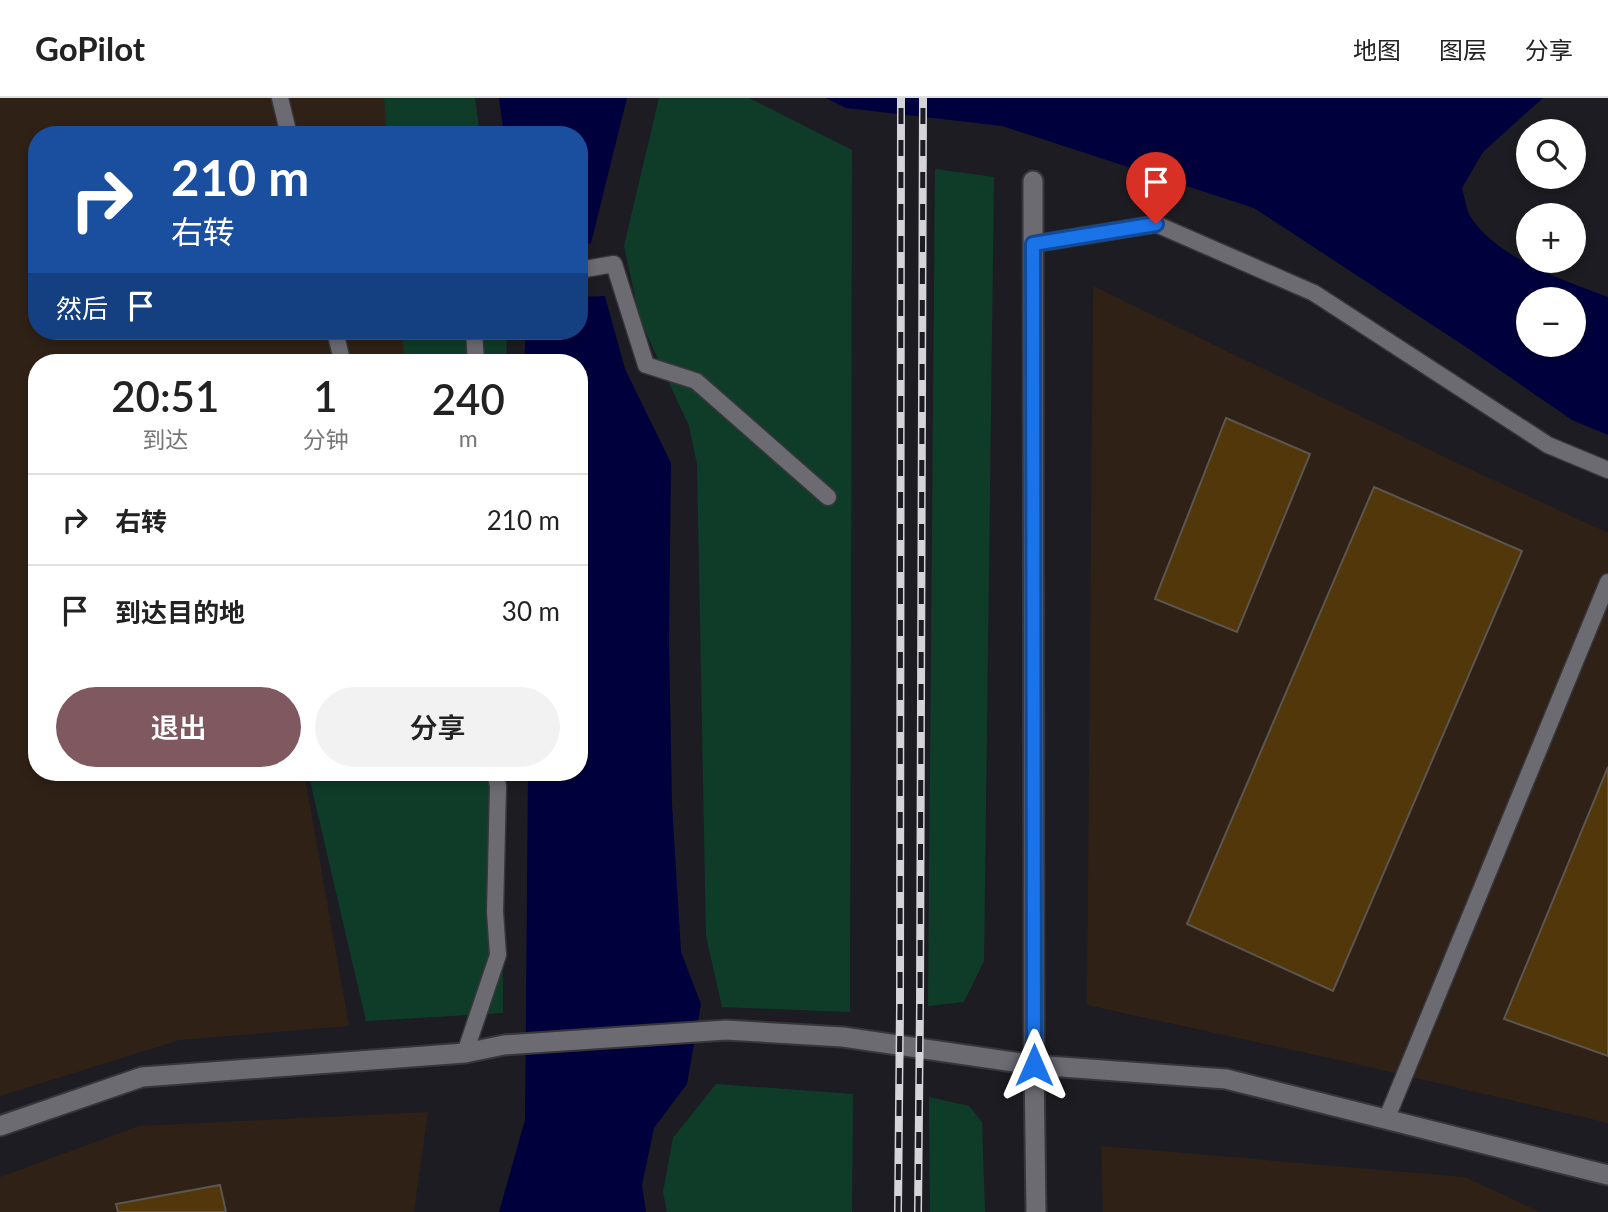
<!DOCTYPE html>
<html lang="zh">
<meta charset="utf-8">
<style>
:root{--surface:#fff;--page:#f2f2f2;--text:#222;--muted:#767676;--line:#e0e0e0;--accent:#805860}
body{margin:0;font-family:Lato,"Noto Sans SC",sans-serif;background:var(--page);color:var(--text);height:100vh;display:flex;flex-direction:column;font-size:26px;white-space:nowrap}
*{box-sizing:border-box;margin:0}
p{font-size:23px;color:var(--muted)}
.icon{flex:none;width:38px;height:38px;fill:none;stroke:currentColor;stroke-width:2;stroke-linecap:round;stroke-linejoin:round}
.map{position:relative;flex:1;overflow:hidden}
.details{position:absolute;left:28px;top:256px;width:560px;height:427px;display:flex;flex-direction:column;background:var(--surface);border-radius:28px;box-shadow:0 4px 10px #0003}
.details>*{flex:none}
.banner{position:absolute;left:28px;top:28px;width:560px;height:214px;border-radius:28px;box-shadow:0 4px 10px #0003;background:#1a4fa0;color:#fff;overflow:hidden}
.tools{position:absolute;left:1516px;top:21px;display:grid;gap:14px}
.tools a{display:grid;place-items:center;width:70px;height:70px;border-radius:50%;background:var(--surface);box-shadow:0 4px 10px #0003;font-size:35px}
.pin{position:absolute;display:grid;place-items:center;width:60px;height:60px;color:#fff;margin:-72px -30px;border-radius:50% 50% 50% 0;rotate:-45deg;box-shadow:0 0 7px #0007}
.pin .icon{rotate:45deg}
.me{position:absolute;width:77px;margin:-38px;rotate:0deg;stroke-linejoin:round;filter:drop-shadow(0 0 5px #0008)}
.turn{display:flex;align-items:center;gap:24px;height:147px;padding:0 28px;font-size:32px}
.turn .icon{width:91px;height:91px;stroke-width:2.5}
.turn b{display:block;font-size:49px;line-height:60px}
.then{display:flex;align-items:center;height:66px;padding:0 28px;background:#0003;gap:14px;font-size:26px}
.eta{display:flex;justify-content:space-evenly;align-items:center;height:119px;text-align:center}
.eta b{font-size:42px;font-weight:600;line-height:49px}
.primary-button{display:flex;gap:14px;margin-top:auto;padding:14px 28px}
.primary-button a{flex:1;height:80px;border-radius:42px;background:var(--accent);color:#fff;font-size:28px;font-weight:600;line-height:80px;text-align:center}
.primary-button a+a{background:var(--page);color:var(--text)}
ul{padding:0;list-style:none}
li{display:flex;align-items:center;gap:21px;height:91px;padding:0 28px;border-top:2px solid var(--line)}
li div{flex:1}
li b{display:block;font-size:26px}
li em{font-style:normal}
header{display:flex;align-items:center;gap:42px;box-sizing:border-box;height:98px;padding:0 35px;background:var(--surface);border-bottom:2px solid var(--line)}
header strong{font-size:33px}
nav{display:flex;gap:38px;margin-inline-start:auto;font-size:24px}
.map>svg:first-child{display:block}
.industrial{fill:#2f2116}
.green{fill:#0f3c29}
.water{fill:#00003d;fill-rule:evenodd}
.building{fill:#513709;stroke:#5b5650;stroke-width:2}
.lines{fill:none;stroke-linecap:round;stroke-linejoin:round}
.service-casing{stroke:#37363b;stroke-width:19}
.minor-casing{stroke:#37363b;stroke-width:23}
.service{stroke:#6c6b72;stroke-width:16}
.minor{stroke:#6c6b72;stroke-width:19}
.rail-casing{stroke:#d5d4d9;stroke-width:8}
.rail{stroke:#1d1c22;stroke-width:5;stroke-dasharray:16;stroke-linecap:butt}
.route-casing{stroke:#114b97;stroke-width:18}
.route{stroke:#1a73e8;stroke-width:12}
</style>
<header>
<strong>GoPilot</strong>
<nav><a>地图</a><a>图层</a><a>分享</a></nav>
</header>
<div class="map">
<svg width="1608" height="1114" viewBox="0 0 1608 1114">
<rect width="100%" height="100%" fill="#1d1c22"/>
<path class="industrial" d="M0,0H384L389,37H37V233H408L411,264H37V674H304L349,928L180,942L0,998Z
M1093,188L1457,365L1608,435V1025L1343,963L1087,907Z
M428,1014L414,1114H0V1079L139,1028Z
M1101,1048L1465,1079L1540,1114H1103Z"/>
<path class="green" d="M384,0H475L480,37H387Z
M659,0H749L852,52L850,914L722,909L706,838L697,366L689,328L640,222L624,148Z
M935,71L994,79L984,863L964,904L928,908Z
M402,233H507L506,264H405Z
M308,674H502L503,915L366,923Z
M716,986L853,996L852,1114H667L663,1094L673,1040Z
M929,999L969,1008L982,1024L985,1114H930Z"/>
<path class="water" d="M499,0H627L591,145L579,148V37H504Z
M826,0H1543L1483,54L1462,90C1465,100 1466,113 1472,121C1501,162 1563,182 1608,199V337L1572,322L1466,249L1254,110L1002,28L846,10ZM1528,201H1573V247H1528Z
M605,198L625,271L671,365L669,542L672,706L681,854L701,906L687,986L654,1030L642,1087L646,1114H499L525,1022L528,674H579V264H524L526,233H579V199Z"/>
<path class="building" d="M1226,320L1310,356L1237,534L1155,501Z
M1374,389L1522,453L1333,893L1187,826Z
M1608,669V958L1504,921Z
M220,1087L226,1114H118L116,1106Z"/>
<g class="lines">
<g class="service-casing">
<path id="service" d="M280,0L289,37
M1033,146L1156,126L1314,195L1548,347L1608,372
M579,172L614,166L646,267L696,283L828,399
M335,233L341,258
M474,233L476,264
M465,955L498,857L495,814L498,688L495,674
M1386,1022L1608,484"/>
</g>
<g class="minor-casing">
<path id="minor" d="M1033,83L1034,967L1036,1114
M0,1028L142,979L465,955L504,947L726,932L843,939L1034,967L1226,981L1608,1077"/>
</g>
<use href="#service" class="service"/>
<use href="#minor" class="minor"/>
<g class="rail-casing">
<path id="rail" d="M898,1114L900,909L901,0
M918,1114L920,908L923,0"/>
</g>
<use href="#rail" class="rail"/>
</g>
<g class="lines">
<g class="route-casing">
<path id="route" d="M1034,967L1033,146L1156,126"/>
</g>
<use href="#route" class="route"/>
</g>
</svg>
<div class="tools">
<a><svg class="icon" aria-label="search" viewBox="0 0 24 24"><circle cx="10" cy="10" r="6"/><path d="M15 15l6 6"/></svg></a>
<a>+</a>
<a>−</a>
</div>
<div class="pin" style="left:1156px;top:126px;background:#d93025"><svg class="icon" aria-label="arrive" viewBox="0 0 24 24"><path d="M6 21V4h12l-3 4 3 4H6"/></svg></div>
<svg class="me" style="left:1034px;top:967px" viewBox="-20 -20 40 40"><path d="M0-17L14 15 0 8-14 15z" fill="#1a73e8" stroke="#fff" stroke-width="4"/></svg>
<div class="banner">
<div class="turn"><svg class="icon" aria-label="right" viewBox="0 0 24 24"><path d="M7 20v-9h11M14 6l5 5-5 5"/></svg><div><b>210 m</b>右转</div></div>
<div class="then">然后<svg class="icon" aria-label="arrive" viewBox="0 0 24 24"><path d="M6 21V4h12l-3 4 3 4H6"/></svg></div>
</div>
<section class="details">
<div class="eta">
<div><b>20:51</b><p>到达</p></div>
<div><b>1</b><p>分钟</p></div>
<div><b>240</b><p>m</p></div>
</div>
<ul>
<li><svg class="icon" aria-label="right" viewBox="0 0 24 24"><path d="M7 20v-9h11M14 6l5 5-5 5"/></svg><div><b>右转</b></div><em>210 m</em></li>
<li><svg class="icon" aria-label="arrive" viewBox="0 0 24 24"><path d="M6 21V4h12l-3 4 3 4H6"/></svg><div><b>到达目的地</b></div><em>30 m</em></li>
</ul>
<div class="primary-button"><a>退出</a><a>分享</a></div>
</section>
</div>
